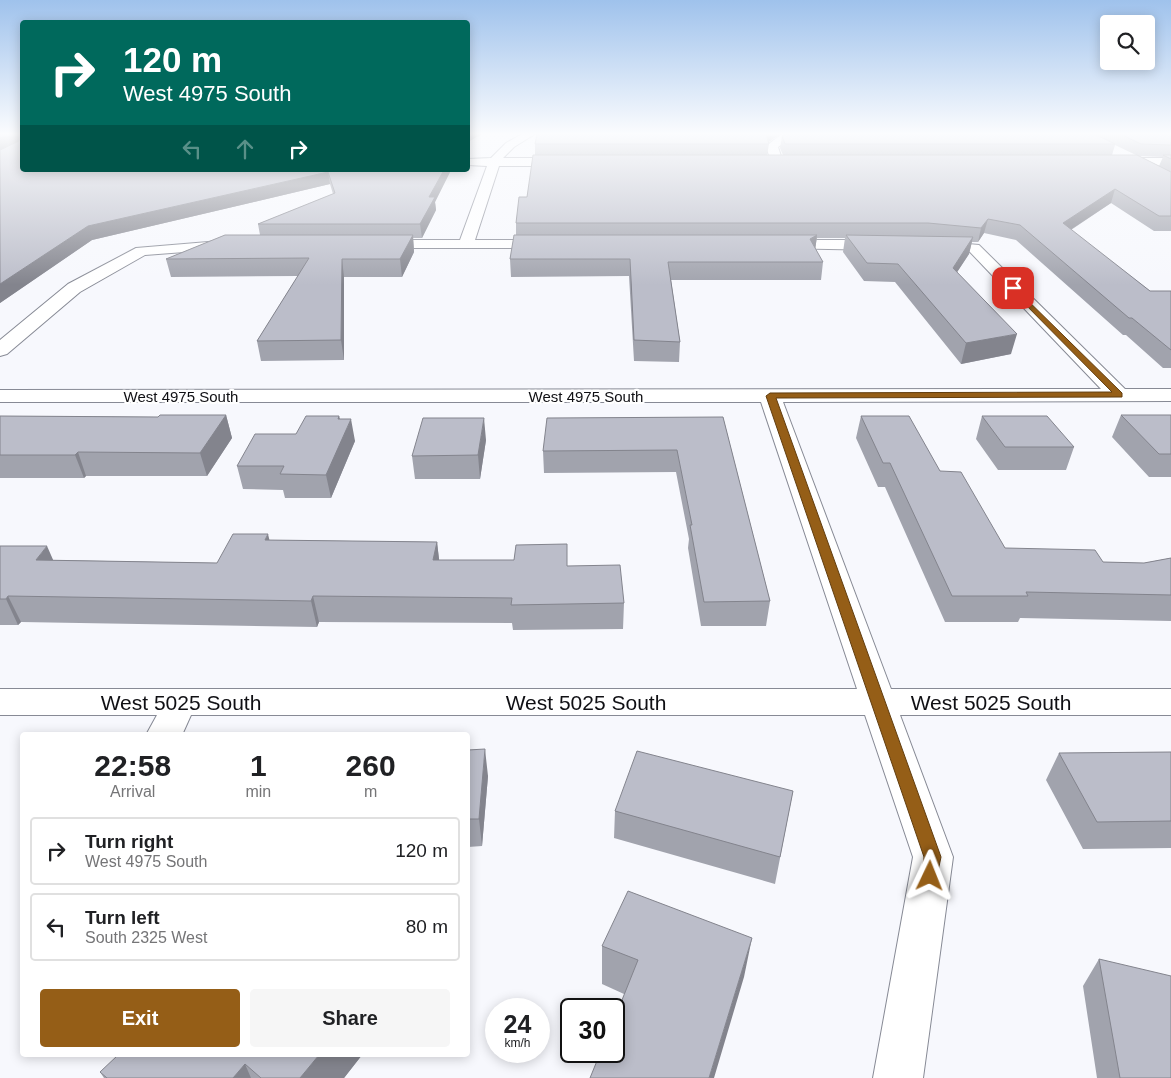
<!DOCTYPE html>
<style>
:root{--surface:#fff;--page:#f6f6f6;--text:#202124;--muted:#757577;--line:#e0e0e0;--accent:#955e17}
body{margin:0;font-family:Helvetica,sans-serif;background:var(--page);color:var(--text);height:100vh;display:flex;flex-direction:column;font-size:19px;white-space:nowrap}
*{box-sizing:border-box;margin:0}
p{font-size:16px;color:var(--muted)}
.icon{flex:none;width:28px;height:28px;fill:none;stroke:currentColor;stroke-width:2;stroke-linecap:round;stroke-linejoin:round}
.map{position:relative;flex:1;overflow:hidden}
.details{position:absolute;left:20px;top:732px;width:450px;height:325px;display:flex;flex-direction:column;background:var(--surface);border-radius:5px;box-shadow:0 2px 12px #0003}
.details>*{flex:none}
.guide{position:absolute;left:20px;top:20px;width:450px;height:152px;border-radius:5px;box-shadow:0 2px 12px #0003;background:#00695c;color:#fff;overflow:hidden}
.controls{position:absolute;left:1100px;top:15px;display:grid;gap:10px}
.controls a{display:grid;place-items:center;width:55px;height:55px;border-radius:5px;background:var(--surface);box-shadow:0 2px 12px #0003;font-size:25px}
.speed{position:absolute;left:485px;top:998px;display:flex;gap:10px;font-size:25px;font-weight:700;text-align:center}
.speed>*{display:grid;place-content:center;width:65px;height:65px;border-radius:50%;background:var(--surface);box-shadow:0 2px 12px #0003;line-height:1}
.speed small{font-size:12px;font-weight:400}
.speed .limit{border:2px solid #111;border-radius:8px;background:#fff;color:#111}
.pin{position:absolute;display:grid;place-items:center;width:42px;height:42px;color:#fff;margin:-21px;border-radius:10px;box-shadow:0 2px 8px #0006}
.me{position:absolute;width:55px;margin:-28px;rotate:2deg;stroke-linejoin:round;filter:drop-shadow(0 0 4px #0008)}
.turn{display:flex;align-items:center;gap:18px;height:105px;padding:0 20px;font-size:22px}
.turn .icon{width:65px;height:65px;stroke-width:2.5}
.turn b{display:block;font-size:35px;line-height:42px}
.lanes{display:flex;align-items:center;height:48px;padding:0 20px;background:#0003;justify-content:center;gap:25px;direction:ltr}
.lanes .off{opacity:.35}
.eta{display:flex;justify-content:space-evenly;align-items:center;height:85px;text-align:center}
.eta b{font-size:30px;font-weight:700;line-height:35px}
.cta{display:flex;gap:10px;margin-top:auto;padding:10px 20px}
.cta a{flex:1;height:58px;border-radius:5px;background:var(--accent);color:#fff;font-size:20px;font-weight:700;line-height:58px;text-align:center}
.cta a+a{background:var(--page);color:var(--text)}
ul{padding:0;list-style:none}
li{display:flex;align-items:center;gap:15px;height:68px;margin:0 10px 8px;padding:0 10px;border:2px solid var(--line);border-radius:5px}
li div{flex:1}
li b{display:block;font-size:19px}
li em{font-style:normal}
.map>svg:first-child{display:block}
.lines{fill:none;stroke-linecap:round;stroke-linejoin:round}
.minor-casing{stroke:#878a95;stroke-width:2}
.minor{fill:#fff;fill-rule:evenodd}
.wall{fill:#a1a3ad;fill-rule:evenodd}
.shaded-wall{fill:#83848d}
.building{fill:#bbbdc9;stroke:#83848d}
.route{fill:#955e17;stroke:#613d0f}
.labels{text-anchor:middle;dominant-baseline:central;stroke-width:4.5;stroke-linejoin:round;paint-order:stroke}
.far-street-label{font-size:15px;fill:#0f0f13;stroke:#fff}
.near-street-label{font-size:21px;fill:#0f0f13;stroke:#fff}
</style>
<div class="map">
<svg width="1171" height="1078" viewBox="0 0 1171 1078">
<rect width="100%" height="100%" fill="#f7f8fd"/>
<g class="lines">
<g class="minor-casing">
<path id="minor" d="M522,134H535L514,147L503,158H570L576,162L570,166H499L475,240H549L554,242L557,245L554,248H372L369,245L372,242L377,240H460L487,166L468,165V159L491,158L506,143Z
M782,134H798L778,147L783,162L777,166L771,162L766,146Z
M1113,158H1171V166L1109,165L1107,162L1109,159Z
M232,240L237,242L240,245L237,248L145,255L80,292L7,354L0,356V340L68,284L136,248Z
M780,240H882L887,242L890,245L887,248L882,250L775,248L772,245L775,242Z
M935,241L979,245L1125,389H1171V401L783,402L891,689H1171V715H900L953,857L923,1078H873L913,857L865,715H191L182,735H146L157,715H0V689H857L761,402H0V390L1101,389L970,252L930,249L927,246L930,243Z"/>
</g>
<use href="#minor" class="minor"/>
</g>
<path class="wall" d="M0,134H22V170H451L435,202L436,210L422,238H413L414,252L402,277H344V360L261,361L257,341L298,276L171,277L166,259L225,235H260L258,224L333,194L330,184L92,240L0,303Z
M537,134H780L768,142L769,144L767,155H783L780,148L782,136L785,134H1171V231H1154L1111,203L1071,230L1150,291H1171V368H1163L1126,335H1123L1016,240L984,233L978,242H972L969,254L957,272L1011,354L961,364L895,282L864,281L843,252L845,238H817L815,248L823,262L821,280H671L680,342L679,362L634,361L629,276L511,277L510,259L516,235V223L527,197L535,155V144ZM1115,145L1136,155H1112ZM1138,156L1163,157L1159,166Z
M226,415L232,438L207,476H86L84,478H0V416L158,417Z
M1121,415H1171V477H1149L1112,437Z
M339,416L340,419L355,441L331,498H285L283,490L243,489L237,466L296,434Z
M861,416L940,471L1005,548L1103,562L1144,563L1171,558V621L1020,618L1018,622H945L885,487H878L856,438Z
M982,416L1074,447L1066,470H998L976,439Z
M723,417L770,601L766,626H701L688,548L689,539L676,472L544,473L543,451Z
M486,440L480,479H415L412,456Z
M269,540L437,542L439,560L568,566L624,603L623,629L513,630L512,623L319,622L317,627L21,622L18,625H0V546L53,560L217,563Z
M468,750L488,776L482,846L468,847Z
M1171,752V848L1083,849L1046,780L1059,753Z
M793,791L775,884L614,838L615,811Z
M602,946L744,977L624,994L602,984Z
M1099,959L1171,1078H1097L1083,986Z
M362,1055L344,1078H104L100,1072Z"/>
<path class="shaded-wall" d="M10,134H19L21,141L0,150V138Z
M468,134H482L468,142Z
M765,134H780L766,144Z
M444,170H451L435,202L436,210L422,238L420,224L429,197Z
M328,172L330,184L92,240L0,303V284L88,226Z
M1115,189L1111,203L1058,238L1063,223Z
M988,219L984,233L978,242L981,228Z
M413,235L414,252L402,277L400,259Z
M817,235L815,252L810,239Z
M973,237L969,254L948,286L953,268Z
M342,259L344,277V360L341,340Z
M1017,334L1011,354L961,364L966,343Z
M226,415L232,438L207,476L200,453Z
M339,416L343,437L351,419L355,441L331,498L326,475Z
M484,418L486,440L480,479L478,455Z
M78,452L86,476L84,478L75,455Z
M268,534L274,559L265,540Z
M437,542L440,567L433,560Z
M47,546L58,571L36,560Z
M8,596L21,622L18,625L6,599Z
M313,596L319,622L317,627L311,601Z
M485,749L488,776L482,846L479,819Z
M752,938L744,977L714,1078H709Z
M319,1055H362L344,1078H300Z
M245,1064L251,1078H233Z"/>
<path class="building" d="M0,134H10L0,138Z
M20,134H22V170H444L429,197H435L420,224H258L335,193L328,172L88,226L0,284V150L19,141Z
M537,134H766L769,144H535Z
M785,134H1095L1115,144H785L782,136Z
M1120,134H1171V145L1141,144Z
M533,155H1137L1171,172V216H1159L1115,189L1063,223L1150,291H1171V350L1132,318H1129L1020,225L988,219L981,228L928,223H516L519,197H527Z
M1163,155H1171V159Z
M225,235H413L400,259H342L341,340L257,341L309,258L166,259Z
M514,235H817L810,239L823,262H668L680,342L634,340L630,259H510Z
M846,235L973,237L953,268L1017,334L966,343L898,264L867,263Z
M160,415H226L200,453L78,452L75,455H0V416L158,417Z
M1121,415H1171V454H1159Z
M306,416H339L338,419H351L326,475L280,474L284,466H237L255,434H296Z
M861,416H909L940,471L961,472L1005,548L1095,550L1103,562L1144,563L1171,558V595L1026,592L1028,596H952L890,463H883Z
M982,416H1047L1074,447H1005Z
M723,417L770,601L704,602L690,525H692L677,450L543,451L547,418Z
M423,418H484L478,455L412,456Z
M233,534H268L265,540L437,542L433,560H514L516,545L567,544V566L620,565L624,603L511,605L512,598L313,596L311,601L8,596L6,599H0V546H47L36,560L217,563Z
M485,749L479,819H468V750Z
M637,751L793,791L780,857L615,811Z
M1171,752V821L1097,822L1059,753Z
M628,891L752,938L709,1078H590L601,1051H614V1020L638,960L602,946Z
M1099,959L1171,976V1078H1120Z
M118,1055H319L300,1078H261L245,1064L233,1078H107L100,1072Z"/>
<linearGradient id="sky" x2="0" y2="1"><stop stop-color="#9fc2ec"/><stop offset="0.47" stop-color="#fbfcfe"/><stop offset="1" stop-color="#fbfcfe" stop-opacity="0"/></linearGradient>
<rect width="1171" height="285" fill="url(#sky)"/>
<path class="route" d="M1013,286L1122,393V397L776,398L941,857L936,881L930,883L924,881L921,876L924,857L766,396L770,393L1112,392L1011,290L1010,288Z"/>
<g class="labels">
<g class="far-street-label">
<text x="181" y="396">West 4975 South</text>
<text x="586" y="396">West 4975 South</text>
</g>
<g class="near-street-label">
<text x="181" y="702">West 5025 South</text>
<text x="586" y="702">West 5025 South</text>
<text x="991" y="702">West 5025 South</text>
</g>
</g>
</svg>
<div class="controls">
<a><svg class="icon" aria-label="search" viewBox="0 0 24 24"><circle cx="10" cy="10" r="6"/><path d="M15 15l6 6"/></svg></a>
</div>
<div class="speed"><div>24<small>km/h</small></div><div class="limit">30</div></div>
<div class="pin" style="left:1013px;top:288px;background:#d93025"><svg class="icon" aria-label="arrive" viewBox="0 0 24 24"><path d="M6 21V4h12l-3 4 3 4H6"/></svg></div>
<svg class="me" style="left:930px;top:876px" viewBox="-20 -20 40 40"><path d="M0-17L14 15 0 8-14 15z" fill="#955e17" stroke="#fff" stroke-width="4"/></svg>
<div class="guide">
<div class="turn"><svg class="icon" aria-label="right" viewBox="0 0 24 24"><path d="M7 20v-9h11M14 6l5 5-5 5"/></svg><div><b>120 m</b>West 4975 South</div></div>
<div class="lanes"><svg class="icon off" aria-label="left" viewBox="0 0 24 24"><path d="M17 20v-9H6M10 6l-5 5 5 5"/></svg><svg class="icon off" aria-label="ahead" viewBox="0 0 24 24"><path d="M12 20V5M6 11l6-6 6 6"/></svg><svg class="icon" aria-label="right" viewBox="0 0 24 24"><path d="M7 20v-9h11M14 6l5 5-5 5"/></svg></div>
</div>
<section class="details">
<div class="eta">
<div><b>22:58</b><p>Arrival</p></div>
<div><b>1</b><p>min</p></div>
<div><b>260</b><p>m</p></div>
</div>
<ul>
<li><svg class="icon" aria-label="right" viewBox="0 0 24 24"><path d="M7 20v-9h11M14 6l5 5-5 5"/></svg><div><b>Turn right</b><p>West 4975 South</p></div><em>120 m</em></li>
<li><svg class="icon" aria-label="left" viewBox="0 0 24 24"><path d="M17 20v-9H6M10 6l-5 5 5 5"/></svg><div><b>Turn left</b><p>South 2325 West</p></div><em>80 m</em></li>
</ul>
<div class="cta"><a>Exit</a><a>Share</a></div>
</section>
</div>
